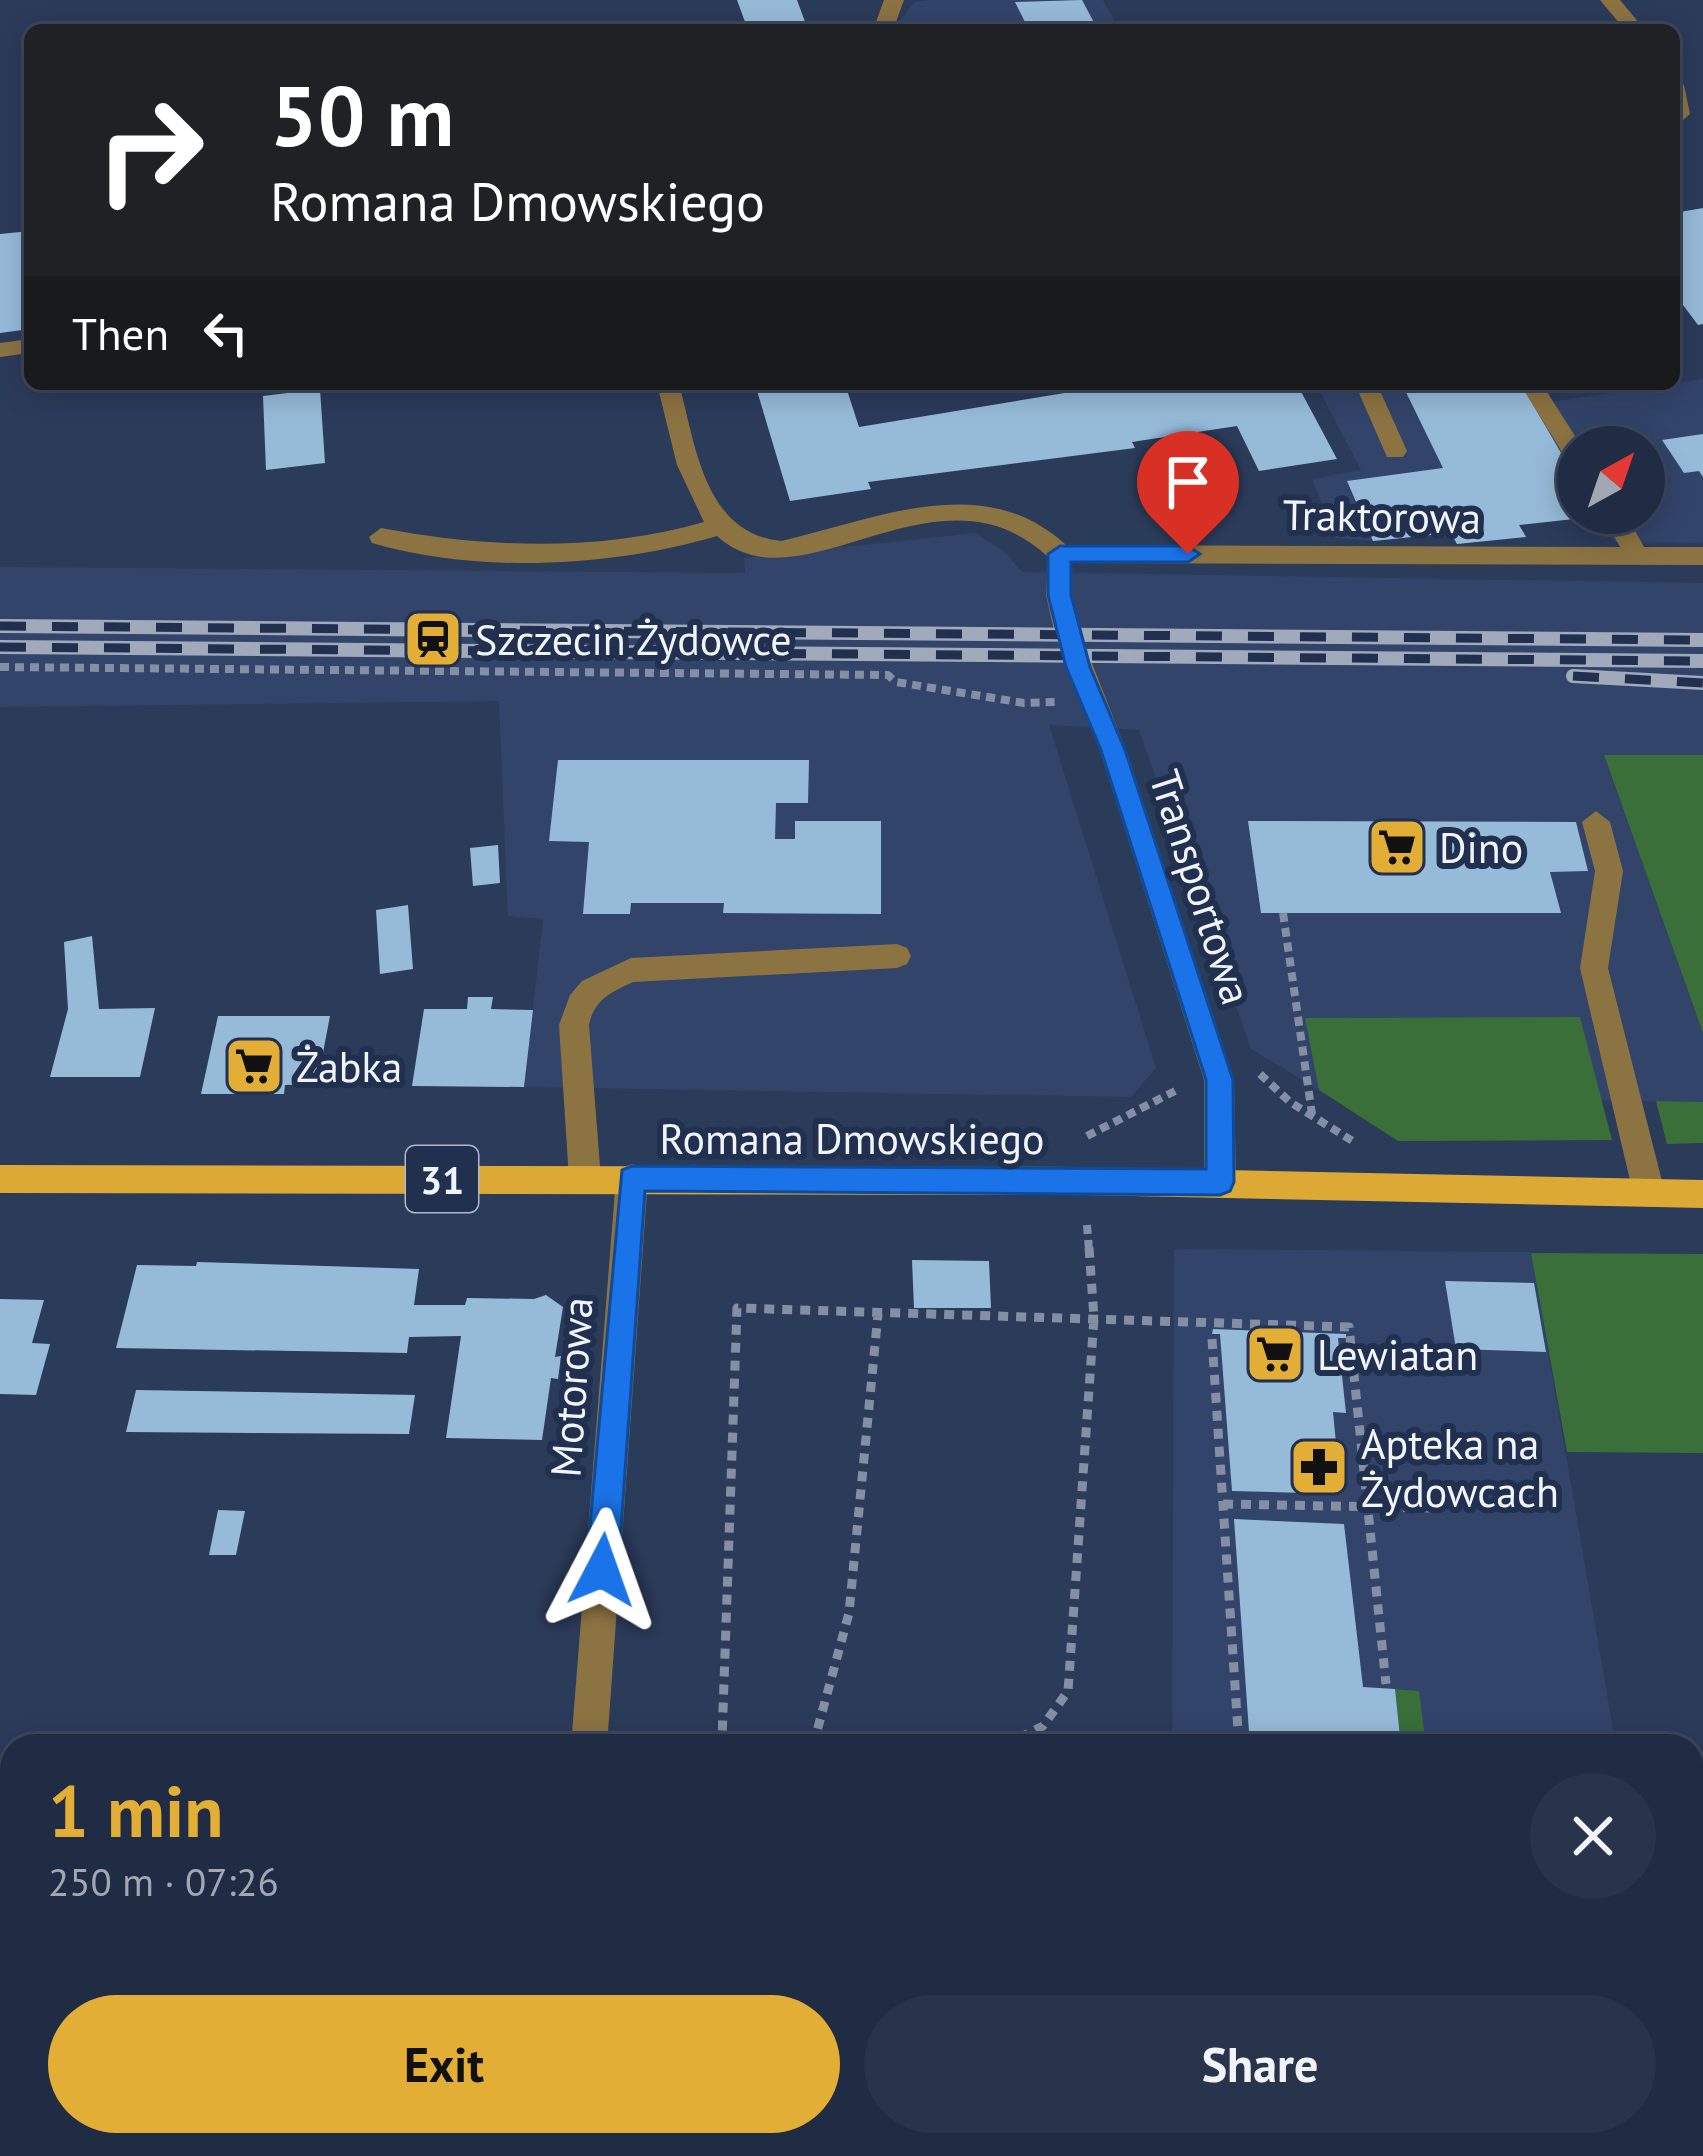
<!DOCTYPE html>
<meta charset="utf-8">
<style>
:root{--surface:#202c44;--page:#28344b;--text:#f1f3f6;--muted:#a2a7b2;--line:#3d485d;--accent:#e3ae35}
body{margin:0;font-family:"PT Sans",sans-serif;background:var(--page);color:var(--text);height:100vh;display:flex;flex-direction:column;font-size:45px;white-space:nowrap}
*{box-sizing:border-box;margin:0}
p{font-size:39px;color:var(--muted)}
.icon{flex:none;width:66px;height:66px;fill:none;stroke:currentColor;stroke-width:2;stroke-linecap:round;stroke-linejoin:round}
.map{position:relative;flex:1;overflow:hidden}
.drawer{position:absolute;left:0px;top:1734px;width:1704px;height:423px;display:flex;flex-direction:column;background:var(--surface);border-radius:36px 36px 0 0;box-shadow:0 6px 30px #0003,0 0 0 3px var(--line)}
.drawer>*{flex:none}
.hud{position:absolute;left:24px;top:24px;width:1656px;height:366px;border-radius:18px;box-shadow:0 6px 30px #0003,0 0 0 3px var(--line);background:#202124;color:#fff;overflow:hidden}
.needle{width:78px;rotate:40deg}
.controls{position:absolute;left:1557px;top:426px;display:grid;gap:24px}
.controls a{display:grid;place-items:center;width:108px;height:108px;border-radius:50%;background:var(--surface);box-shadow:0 6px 30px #0003,0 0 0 3px var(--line);font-size:60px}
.pin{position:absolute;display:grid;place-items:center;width:102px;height:102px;color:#fff;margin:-123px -51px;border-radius:50% 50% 50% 0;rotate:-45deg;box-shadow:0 0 12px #0007}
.pin .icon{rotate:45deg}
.me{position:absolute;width:132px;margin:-66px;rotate:4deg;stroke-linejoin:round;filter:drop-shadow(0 0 9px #0008)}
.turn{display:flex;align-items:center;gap:42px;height:252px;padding:0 48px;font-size:54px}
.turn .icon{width:156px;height:156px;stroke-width:2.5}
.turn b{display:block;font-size:84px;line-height:102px}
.then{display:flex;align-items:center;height:114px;padding:0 48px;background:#0003;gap:24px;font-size:45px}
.round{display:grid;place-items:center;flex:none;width:126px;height:126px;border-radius:63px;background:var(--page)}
.headline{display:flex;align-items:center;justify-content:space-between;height:204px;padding:0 48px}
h1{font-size:72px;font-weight:600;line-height:90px;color:var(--accent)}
.primary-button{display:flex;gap:24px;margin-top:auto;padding:24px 48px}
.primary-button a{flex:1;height:138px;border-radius:72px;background:var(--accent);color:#111;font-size:48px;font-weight:600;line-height:138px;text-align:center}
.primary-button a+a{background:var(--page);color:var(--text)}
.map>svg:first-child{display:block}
.built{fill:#32446a;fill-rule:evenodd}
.green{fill:#3a6f39}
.building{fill:#96bbd9}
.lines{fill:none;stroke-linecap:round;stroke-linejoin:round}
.path-far2{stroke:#848fa3;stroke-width:6;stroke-dasharray:6 4.5;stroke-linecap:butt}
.path-far1{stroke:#848fa3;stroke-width:8;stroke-dasharray:9 6;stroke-linecap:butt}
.path{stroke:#848fa3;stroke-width:9;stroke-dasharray:10 8;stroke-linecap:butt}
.lane{fill:#8c7342;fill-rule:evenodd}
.street{fill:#8c7342;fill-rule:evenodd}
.primary{fill:#dca935;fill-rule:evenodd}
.rail-casing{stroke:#a1aabb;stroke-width:14}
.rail{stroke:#21304f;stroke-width:9;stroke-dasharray:26;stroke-linecap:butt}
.route{fill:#1a73e8;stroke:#114b97;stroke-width:3}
.labels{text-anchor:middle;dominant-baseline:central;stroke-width:12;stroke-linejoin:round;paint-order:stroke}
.shield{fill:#21304f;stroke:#b2b9c8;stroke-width:3}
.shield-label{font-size:39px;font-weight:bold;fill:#f0f4fc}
.street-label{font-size:42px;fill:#f0f4fc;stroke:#21304f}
.poi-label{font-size:42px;fill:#f0f4fc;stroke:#21304f;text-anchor:start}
</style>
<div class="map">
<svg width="1703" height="2156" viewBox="0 0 1703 2156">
<rect width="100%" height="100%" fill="#2b3b5a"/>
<path class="built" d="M931,0H1103L1120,30H897L896,26L914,2Z
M1703,379V543L1614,542L1596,517L1520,525L1527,537L1455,544L1451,533L1373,541L1336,538L1312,479L1361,470L1316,384H1540L1550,402ZM1578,447H1644V513H1578Z
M975,533L1005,552L1022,572L1703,583V755L1604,756L1703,1033V1102L1331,1097L1319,1090L1251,1049L1139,730L1049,725L1156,1068L1131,1097L524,1087L543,919L508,916L499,701L0,707V567L745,573L744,558Z
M1174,1249L1531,1252L1616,1746H1172Z"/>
<path class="green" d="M1604,755H1703V1033Z
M1580,1017L1612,1140L1398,1141L1319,1090L1305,1018Z
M1656,1101L1703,1102V1143L1667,1144Z
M1531,1253L1703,1254V1453L1567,1452Z
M1395,1689L1419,1691L1426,1746H1401Z"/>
<path class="building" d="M737,0H797L808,30H748Z
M1082,0L1098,30H1029L1015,2Z
M1703,208V324L1698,325L1674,293V213Z
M30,231V329L0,333V234Z
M755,384H845L859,427L1107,386L1297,384L1337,459L1259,471L1237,426L1132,442L1135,448L868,482L871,489L790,501Z
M1402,384H1521L1578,482V513L1601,516L1519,525L1526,537L1457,544L1451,533L1373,541L1347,481L1443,468Z
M320,389L325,463L266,470L263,396Z
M1703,434V477L1699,471L1684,473L1662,440Z
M558,760H809L808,803H776L775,839H795V821H881V914L723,913L724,903H631L630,914H583L589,842L549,841Z
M1248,821L1576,822L1588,871L1550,872L1561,913H1261Z
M498,845L500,883L473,886L470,848Z
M408,905L413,969L380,974L376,910Z
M92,936L99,1009L155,1008L140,1077H50L68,1009L64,942Z
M468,997H493L491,1009L533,1010L524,1087L412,1086L424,1009H467Z
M218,1016H330L317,1084L285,1085L284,1094H201Z
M912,1260L989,1261L991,1308H914Z
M197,1262L419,1269L414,1305H465L467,1298L534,1299L546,1295L563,1307L555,1357L561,1356L558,1379L551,1378L542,1440L446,1438L461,1336L409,1337L407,1353L116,1348L137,1265L196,1266Z
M1445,1281L1534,1283L1546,1352L1456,1349Z
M0,1299L44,1300L32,1343L50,1344L36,1395L0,1394Z
M1213,1329L1346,1334V1338H1338L1346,1413L1333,1412L1341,1494L1232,1491L1220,1334H1212Z
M136,1390L260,1392L415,1395L409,1434L126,1432Z
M218,1510L245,1511L236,1555H209Z
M1234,1519L1344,1524L1363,1687L1395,1689L1401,1746H1250Z
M727,2145H820V2156H727Z"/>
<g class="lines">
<path class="path-far2" d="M928,29L953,26"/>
<path class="path-far1" d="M0,667L888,675L896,682L1024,703L1056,702
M1283,913L1312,1114
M1260,1074L1290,1102L1354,1142
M1087,1136L1175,1091
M1087,1225L1089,1250"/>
<path class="path" d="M1212,1339L1239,1746
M1223,1504L1436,1508
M728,1746L722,1740L737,1308L1349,1327L1386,1684
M813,1746L849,1613L878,1314
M1003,1746L1043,1726L1068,1691L1094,1318L1089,1247
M166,2156L173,2145"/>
<path class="lane" d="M884,0H904L893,30H873Z
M1600,0H1620L1645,30H1625Z
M1674,79L1684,85L1690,114L1674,128Z
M30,339V353L0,357V343Z
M657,384H679C696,446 704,533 781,541C877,519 983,469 1066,545L1620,547L1601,513H1625L1644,547H1703V565L1072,563V595L1081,635L1126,750L1234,1080L1236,1182L1231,1192L1220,1196L1209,1192L1204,1182V1080L1100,750L1055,635L1046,595L1048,557C937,453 801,613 717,536C611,567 479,574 372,543L369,537L381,528C485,548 602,552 704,522L677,465Z
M1355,384H1377L1407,451L1403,457H1387Z
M1520,384H1542L1582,447H1578V467L1570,465Z
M1596,811L1610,822L1623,871L1608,968L1665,1193L1660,1203L1649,1207L1638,1203L1633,1193L1580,968L1595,871L1582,822Z
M897,944L907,948L911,956L907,964L897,968L633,982C611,992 594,1000 589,1025L601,1179L596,1189L585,1193L574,1189L569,1179L559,1025L570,995L582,981L631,958Z
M562,2145H602L604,2156H564Z
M965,2145H1005L1003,2156H963Z"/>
<path class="street" d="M632,1164L643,1168L648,1178L607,1746H571L616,1178L621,1168Z"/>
<path class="primary" d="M0,1165L1085,1167L1703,1180V1208L1085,1195L0,1193Z"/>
<g class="rail-casing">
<path id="rail" d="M0,626L1703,640
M0,647L1703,661
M1573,676L1703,683"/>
</g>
<use href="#rail" class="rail"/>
</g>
<path class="route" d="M1060,546H1188L1200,554L1188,562H1071V595L1090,667L1125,750L1233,1080L1234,1182L1230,1191L1220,1195L645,1191L618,1570L613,1582L602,1586L591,1582L586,1570L622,1170L632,1166L1206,1169V1080L1101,750L1066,667L1048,595V554Z"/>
<defs>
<g id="station-square" transform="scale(3)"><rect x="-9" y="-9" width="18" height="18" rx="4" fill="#e3ae35" stroke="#21304f"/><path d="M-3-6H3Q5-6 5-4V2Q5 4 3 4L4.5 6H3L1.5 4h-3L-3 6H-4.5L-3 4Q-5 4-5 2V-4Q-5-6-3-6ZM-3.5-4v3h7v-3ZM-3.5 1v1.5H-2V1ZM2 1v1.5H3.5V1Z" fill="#111"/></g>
<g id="supermarket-square" transform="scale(3)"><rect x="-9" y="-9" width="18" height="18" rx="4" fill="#e3ae35" stroke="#21304f"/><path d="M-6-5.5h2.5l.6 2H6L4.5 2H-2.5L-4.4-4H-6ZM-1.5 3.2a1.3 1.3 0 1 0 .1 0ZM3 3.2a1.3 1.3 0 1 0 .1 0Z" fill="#111"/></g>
<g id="pharmacy-square" transform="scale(3)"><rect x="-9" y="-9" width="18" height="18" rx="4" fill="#e3ae35" stroke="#21304f"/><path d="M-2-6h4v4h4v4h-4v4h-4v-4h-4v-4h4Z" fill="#111"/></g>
</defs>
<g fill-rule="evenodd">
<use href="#station-square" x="433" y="639"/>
<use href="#supermarket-square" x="1397" y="847"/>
<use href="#supermarket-square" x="254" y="1066"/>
<use href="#supermarket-square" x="1275" y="1354"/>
<use href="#pharmacy-square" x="1319" y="1467"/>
</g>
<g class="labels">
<rect class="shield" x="406" y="1146" width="72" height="66" rx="9"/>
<g class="shield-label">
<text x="442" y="1179">31</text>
</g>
<g class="street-label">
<text transform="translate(1382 516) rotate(1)">Traktorowa</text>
<text transform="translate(1201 887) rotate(72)">Transportowa</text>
<text x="852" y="1138">Romana Dmowskiego</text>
<text transform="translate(571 1387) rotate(-86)">Motorowa</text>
</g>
<g class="poi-label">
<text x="475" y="639">Szczecin Żydowce</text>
<text x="1439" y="847">Dino</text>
<text x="296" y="1066">Żabka</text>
<text x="1317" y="1354">Lewiatan</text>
<text x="1361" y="1443">Apteka na<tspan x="1361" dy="48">Żydowcach</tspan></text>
</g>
</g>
</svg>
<div class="controls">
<a><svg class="needle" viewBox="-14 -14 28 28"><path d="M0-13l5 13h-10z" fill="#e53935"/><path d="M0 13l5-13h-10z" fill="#a2a7b2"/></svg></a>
</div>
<div class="pin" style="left:1188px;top:554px;background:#d93025"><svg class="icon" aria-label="arrive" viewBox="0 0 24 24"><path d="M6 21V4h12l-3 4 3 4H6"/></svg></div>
<svg class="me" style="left:602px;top:1570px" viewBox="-20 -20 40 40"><path d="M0-17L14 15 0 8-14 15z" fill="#1a73e8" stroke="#fff" stroke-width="4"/></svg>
<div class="hud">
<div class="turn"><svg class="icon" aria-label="right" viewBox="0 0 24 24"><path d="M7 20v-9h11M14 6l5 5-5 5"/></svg><div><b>50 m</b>Romana Dmowskiego</div></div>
<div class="then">Then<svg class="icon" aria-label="left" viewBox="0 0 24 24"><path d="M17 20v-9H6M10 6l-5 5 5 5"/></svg></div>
</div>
<section class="drawer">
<div class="headline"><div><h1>1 min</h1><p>250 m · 07:26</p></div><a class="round"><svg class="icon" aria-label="close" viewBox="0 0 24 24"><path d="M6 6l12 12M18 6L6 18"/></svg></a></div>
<div class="primary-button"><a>Exit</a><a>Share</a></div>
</section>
</div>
